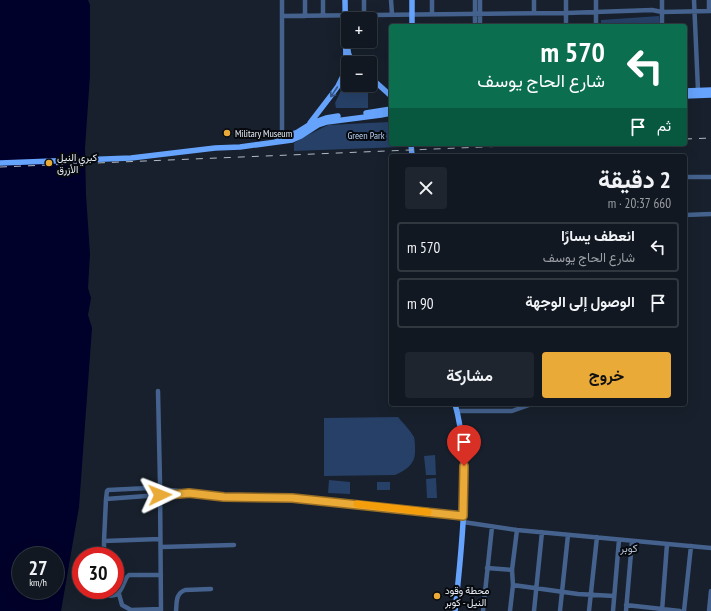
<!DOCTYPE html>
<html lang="ar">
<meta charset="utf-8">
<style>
:root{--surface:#111821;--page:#1e252e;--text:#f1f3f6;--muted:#9ca0a5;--line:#30373f;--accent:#eaaa38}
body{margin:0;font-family:"PT Sans Narrow",Vazirmatn,sans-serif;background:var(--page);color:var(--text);direction:rtl;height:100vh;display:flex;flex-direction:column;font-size:15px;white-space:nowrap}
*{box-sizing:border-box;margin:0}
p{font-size:13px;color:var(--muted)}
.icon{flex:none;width:22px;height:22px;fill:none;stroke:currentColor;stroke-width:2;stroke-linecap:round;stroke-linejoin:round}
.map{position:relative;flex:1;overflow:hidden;direction:ltr}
.panel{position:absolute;left:389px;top:154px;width:298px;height:252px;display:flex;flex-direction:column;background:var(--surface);border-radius:4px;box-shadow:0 4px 16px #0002,0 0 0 1px var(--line);direction:rtl}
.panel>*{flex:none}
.top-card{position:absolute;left:389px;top:24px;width:298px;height:122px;border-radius:4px;box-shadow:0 4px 16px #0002,0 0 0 1px var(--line);direction:rtl;background:#0b6e4f;color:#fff;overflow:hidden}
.fabs{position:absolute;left:341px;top:12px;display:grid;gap:8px}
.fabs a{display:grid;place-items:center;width:36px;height:36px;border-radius:4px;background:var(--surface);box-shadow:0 4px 16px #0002,0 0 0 1px var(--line);font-size:20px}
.speed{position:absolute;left:12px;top:547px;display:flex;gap:8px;font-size:20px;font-weight:700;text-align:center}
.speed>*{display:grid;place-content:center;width:52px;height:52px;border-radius:50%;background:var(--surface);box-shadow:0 4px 16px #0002,0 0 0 1px var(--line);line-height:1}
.speed small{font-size:10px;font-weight:400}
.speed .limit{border:6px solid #d22;background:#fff;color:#111}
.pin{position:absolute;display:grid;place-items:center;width:34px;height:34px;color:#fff;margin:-41px -17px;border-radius:50% 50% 50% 0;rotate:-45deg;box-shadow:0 0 4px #0007}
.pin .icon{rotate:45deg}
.me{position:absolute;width:44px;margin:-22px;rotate:88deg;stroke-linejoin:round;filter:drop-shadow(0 0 3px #0008)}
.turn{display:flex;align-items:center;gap:14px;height:84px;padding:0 16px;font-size:18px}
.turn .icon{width:52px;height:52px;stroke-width:2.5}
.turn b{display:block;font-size:28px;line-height:34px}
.then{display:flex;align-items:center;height:38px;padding:0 16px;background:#0003;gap:8px;font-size:15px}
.round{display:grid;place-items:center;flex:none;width:42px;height:42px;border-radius:4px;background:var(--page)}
.headline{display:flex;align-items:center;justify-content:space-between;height:68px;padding:0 16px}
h1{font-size:24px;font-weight:700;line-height:30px}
.primary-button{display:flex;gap:8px;margin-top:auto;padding:8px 16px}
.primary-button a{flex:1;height:46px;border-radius:4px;background:var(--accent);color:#111;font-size:16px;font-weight:700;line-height:46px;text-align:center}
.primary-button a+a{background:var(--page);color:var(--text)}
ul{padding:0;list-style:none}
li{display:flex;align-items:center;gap:12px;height:50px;margin:0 8px 6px;padding:0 8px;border:2px solid var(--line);border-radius:4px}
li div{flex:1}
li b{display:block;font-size:15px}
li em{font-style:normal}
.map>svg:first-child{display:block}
.green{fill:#264067}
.water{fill:#00012a;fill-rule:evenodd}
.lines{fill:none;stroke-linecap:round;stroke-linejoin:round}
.minor{stroke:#44628d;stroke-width:4.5}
.major{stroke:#66a3fd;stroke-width:5.5}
.rail{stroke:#b3bac4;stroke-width:1;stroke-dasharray:7 7;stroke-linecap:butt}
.oneway{stroke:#365686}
.route-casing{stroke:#986e24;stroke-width:10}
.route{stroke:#eaaa38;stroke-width:7}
.slow{stroke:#f59e0b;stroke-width:7}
.poi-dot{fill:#eaaa38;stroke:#06090e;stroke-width:1.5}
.labels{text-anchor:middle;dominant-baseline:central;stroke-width:4;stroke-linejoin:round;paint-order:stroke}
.poi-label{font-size:10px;fill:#e8eef7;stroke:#06090e;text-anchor:start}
.park-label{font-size:10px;fill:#bbd4f8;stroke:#06090e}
.neighbourhood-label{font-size:11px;fill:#b4bfcf;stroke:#06090e}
</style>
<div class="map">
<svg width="711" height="611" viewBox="0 0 711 611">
<rect width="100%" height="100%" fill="#17202c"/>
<path class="green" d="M659,16L660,26H601V20Z
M348,76V85H364L368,89V108H336L335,103Z
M389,122L391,124V144H400L401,147L294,151V143L302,138L328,125Z
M398,417C403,423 410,430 414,437C415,441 415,446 415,450C416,464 406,470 395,475L324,476V418Z
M435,455L436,475H426L424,456Z
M436,478L437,498H427L426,479Z
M329,480L350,482V494L328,493Z
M377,482H390V490H377Z"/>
<path class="water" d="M0,0H88L90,5V75L85,148L86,195L90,254L88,288L91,298L88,315L92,328L79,507L61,611H0ZM21,556H55V590H21Z"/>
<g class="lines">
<path class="minor" d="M282,0V132L283,137
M305,0V16
M323,0V15
M364,0V15
M391,0L392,14
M475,0V26
M480,0V26
M534,0V13
M596,0V26
M662,0V26
M694,0L698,90
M709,0V11
M432,14V0
M282,16L567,13L652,10L662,12L711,11
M566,26V0
M685,177H711
M685,215L711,214
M158,391L160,483L161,611
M457,411H512L532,404
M149,488L180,491L189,493L179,494L160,495L106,499L107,491L108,490Z
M189,493L224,497L292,498L463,515
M463,522L517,530L711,548
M104,541L160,539
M161,547L234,545
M104,556V541L106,499
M487,568L512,570
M513,585L578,594L614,596
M101,590V594L102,595C116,597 119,596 124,583C126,579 126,577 129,575H161
M119,594L122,605L131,610L161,609
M626,605L680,611
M176,611C177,603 175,594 185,590L211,589
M483,611L492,527
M510,611L513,585L512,570L517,530
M534,611L542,532
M560,611L568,535
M589,611L597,537
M613,611L619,540
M626,611L632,541
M662,611L667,544
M684,611L691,546
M709,611L711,591"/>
<path class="major" d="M412,26V0
M348,50C348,55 351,59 355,63
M370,77L391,96
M685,91L711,90
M685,96L711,95
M366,113L391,109
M310,123L333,93L338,86L343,76L346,64L345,0
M277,138L296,133L312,123L326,118L338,116
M411,144L412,156
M0,163L131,158L215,148L240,147L292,140L301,136L318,125L327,122L381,115L391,113
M455,404C464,435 464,469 464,501C463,538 459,575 455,611"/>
<path class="rail" d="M685,139L711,138
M0,167L555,144"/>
</g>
<defs><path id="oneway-shaft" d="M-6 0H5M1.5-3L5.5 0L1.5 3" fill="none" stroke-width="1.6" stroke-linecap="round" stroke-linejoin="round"/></defs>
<use class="oneway" href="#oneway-shaft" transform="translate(334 92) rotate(124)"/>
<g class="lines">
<g class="route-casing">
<path id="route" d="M160,495L179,494L189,493L224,497L292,498L463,516L464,466"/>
</g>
<use href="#route" class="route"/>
<path class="slow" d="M357,504L428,512"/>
</g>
<g class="poi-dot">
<circle cx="227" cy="133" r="4"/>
<circle cx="49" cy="163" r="4"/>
<circle cx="437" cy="596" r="4"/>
</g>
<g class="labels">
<g class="poi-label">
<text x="235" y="133">Military Museum</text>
<text x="57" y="157">كبري النيل<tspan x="57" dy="12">الأزرق</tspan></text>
<text x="445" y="590">محطة وقود<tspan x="445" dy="12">النيل - كوبر</tspan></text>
</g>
<g class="park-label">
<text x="366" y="135">Green Park</text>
</g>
<g class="neighbourhood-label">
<text x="629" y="548">كوبر</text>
</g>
</g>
</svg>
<div class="fabs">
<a>+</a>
<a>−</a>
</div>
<div class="speed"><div>27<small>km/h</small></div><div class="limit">30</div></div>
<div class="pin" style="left:464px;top:466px;background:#d93025"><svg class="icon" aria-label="arrive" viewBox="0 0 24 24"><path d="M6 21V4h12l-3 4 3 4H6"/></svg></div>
<svg class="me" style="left:160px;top:495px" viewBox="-20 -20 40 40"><path d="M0-17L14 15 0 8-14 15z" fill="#eaaa38" stroke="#fff" stroke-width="4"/></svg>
<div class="top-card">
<div class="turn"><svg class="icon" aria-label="left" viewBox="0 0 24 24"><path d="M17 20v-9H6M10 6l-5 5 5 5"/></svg><div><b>570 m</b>شارع الحاج يوسف</div></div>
<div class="then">ثم<svg class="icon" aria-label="arrive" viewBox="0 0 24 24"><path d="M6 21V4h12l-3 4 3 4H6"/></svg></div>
</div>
<section class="panel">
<div class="headline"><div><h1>2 دقيقة</h1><p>660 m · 20:37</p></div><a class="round"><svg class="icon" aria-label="close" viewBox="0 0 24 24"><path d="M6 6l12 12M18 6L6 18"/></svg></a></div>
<ul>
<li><svg class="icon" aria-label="left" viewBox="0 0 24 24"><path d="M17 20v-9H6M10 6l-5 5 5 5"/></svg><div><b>انعطف يسارًا</b><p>شارع الحاج يوسف</p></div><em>570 m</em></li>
<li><svg class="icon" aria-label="arrive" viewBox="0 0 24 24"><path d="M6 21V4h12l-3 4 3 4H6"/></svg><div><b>الوصول إلى الوجهة</b></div><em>90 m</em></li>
</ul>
<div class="primary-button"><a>خروج</a><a>مشاركة</a></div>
</section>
</div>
